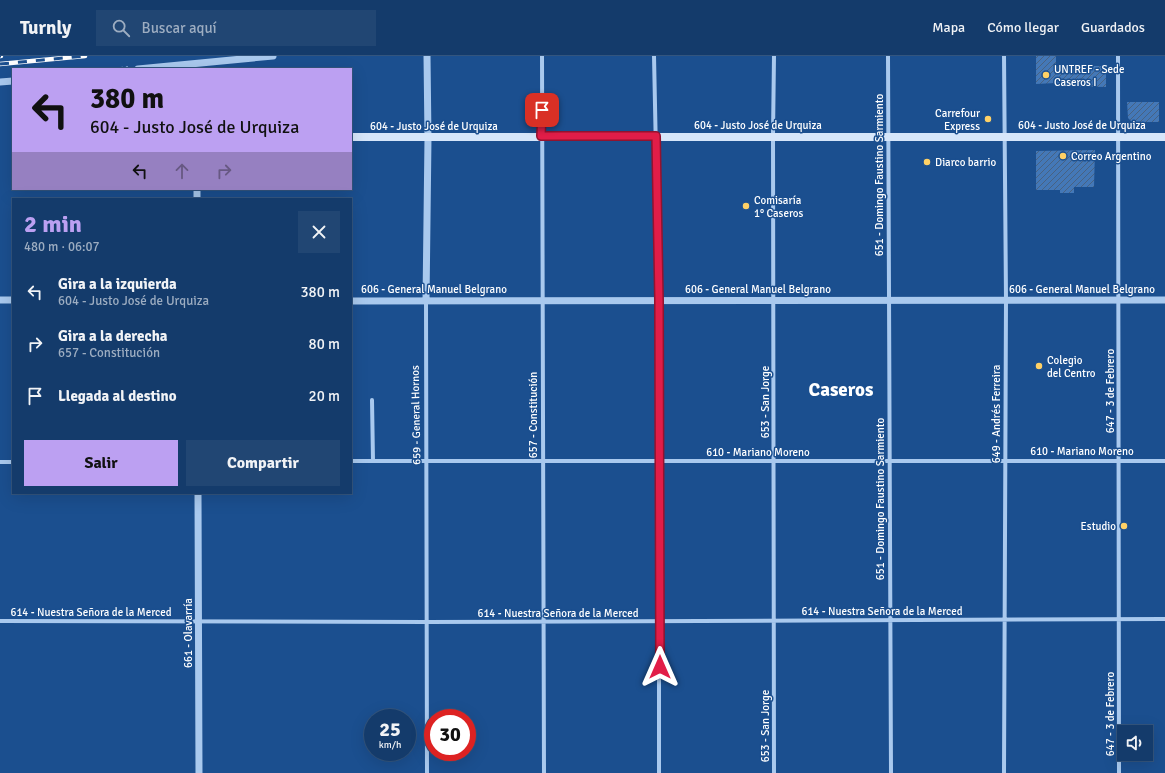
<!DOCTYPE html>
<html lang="es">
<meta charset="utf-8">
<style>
:root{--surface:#143b6b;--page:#214673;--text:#f1f3f6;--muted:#9dadc1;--line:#33557e;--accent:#bca0f2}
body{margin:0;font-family:Signika,sans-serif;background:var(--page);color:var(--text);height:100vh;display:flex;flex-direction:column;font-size:15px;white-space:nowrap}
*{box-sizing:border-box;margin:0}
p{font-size:13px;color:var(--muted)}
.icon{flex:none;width:22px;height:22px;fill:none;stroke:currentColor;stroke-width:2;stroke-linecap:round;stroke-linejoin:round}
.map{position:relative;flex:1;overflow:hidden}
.panel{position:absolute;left:12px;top:142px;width:340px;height:296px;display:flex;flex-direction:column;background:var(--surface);border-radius:0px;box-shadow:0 4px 16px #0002,0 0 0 1px var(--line)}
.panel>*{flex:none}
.top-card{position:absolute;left:12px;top:12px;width:340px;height:122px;border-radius:0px;box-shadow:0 4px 16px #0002,0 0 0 1px var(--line);background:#bca0f2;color:#111;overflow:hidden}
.tools{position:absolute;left:1117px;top:669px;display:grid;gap:8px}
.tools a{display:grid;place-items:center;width:36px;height:36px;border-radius:0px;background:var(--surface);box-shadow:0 4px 16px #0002,0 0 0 1px var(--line);font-size:20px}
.speed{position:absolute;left:364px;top:653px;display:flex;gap:8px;font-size:20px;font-weight:700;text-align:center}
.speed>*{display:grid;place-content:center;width:52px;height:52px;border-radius:50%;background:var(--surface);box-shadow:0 4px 16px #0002,0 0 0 1px var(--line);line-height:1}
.speed small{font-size:10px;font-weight:400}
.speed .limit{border:6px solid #d22;background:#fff;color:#111}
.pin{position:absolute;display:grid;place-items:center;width:34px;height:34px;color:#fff;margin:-17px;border-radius:8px;box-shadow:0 2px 6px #0006}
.me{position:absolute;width:44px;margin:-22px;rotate:0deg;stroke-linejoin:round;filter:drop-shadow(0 0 3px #0008)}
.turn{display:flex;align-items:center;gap:14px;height:84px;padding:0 12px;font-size:18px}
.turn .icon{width:52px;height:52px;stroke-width:2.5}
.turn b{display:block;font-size:28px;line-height:34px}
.lanes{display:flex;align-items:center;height:38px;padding:0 12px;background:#0003;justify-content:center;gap:20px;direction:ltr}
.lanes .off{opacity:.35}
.round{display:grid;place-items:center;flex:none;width:42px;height:42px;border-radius:0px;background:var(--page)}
.headline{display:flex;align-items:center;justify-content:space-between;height:68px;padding:0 12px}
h1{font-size:24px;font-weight:800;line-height:30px;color:var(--accent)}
.button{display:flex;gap:8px;margin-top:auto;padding:8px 12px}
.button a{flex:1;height:46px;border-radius:0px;background:var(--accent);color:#111;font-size:16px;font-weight:800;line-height:46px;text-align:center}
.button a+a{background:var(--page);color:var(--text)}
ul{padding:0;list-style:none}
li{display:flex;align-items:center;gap:12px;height:52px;padding:0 12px}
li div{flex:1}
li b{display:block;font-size:15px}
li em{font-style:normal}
header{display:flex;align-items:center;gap:24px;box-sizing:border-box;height:56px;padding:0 20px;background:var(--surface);border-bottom:1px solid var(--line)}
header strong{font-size:19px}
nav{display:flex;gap:22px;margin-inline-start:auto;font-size:14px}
.search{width:280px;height:36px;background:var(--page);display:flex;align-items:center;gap:10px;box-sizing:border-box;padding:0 14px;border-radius:0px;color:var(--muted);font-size:15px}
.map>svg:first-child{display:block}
.building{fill:url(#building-hatch)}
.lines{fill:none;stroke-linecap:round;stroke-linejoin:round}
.path{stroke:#a9c9ee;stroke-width:1.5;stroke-dasharray:2 3;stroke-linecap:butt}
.minor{stroke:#a9c9ee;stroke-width:4}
.tertiary{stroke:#a9c9ee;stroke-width:7}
.secondary{stroke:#d6e6fa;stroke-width:8}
.rail-casing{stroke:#fff;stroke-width:4.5}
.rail{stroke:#1b4f8f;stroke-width:3;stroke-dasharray:9;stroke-linecap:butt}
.route-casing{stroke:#92132f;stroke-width:10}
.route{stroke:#e11d48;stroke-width:7}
.poi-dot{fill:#ffd166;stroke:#1b4f8f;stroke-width:1.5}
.labels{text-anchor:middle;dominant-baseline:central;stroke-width:3;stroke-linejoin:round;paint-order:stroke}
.poi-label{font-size:11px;fill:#fff;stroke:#1b4f8f;text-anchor:start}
.street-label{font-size:11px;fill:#fff;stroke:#1b4f8f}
.town-label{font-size:19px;font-weight:bold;fill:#fff;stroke:#1b4f8f}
</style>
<header>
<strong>Turnly</strong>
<div class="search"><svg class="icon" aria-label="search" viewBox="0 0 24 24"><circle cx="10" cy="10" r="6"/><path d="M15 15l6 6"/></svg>Buscar aquí</div>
<nav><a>Mapa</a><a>Cómo llegar</a><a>Guardados</a></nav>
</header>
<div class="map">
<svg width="1165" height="717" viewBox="0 0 1165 717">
<defs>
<pattern id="building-hatch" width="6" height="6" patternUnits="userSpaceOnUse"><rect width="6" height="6" fill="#4478b7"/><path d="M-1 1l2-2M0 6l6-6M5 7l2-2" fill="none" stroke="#486282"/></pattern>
</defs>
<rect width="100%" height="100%" fill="#1b4f8f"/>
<path class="building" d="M1036,0H1056V10H1106V31L1056,30V27L1036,28Z
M1127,46H1159V66H1132L1128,62Z
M1095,94L1094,131H1074V137H1060V134H1036V95Z"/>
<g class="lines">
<path class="path" d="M106,13L129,11"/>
<path class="minor" d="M542,0L544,717
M654,0L659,244V717
M888,0L891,717
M1004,0L1006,243L1004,717
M1118,0L1119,717
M426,245L427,717
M372,344L373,405
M351,405H1165
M0,406H13
M0,565L427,566L1165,563
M774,717L773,79L774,0"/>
<path class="tertiary" d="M138,13L273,0
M0,26L13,25
M197,143V133
M0,244H13
M351,245L1165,244
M426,245L428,82L427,0
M198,437L199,717"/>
<path class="secondary" d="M351,81H1165"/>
<g class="rail-casing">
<path id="rail" d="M0,0H1
M0,8L85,0"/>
</g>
<use href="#rail" class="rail"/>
</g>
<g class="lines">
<g class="route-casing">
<path id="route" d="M542,54L541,80H656L659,244L660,611"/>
</g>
<use href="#route" class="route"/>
</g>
<g class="poi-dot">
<circle cx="1046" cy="19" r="4"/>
<circle cx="988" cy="63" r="4"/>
<circle cx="1063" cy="100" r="4"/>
<circle cx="927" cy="106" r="4"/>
<circle cx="746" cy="150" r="4"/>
<circle cx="1039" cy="310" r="4"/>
<circle cx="1124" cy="470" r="4"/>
</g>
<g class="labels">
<g class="poi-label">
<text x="1054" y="13">UNTREF - Sede<tspan x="1054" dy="13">Caseros I</tspan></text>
<text x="980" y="57" text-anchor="end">Carrefour<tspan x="980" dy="13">Express</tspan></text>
<text x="1071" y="100">Correo Argentino</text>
<text x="935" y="106">Diarco barrio</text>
<text x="754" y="144">Comisaría<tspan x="754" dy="13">1° Caseros</tspan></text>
<text x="1047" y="304">Colegio<tspan x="1047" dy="13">del Centro</tspan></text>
<text x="1116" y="470" text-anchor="end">Estudio</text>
</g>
<g class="street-label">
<text x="758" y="69">604 - Justo José de Urquiza</text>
<text x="1082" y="69">604 - Justo José de Urquiza</text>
<text x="434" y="70">604 - Justo José de Urquiza</text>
<text transform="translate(879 119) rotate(-90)">651 - Domingo Faustino Sarmiento</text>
<text x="434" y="233">606 - General Manuel Belgrano</text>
<text x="758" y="233">606 - General Manuel Belgrano</text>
<text x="1082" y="233">606 - General Manuel Belgrano</text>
<text transform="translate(1110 335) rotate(-90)">647 - 3 de Febrero</text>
<text transform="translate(765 346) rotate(-90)">653 - San Jorge</text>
<text transform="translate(996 358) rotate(-90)">649 - Andrés Ferreira</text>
<text transform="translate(416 359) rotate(-91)">659 - General Hornos</text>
<text transform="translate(533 359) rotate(-90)">657 - Constitución</text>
<text x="1082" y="395">610 - Mariano Moreno</text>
<text x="758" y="396">610 - Mariano Moreno</text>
<text transform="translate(880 443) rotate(-90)">651 - Domingo Faustino Sarmiento</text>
<text x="882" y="555">614 - Nuestra Señora de la Merced</text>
<text x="91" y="556">614 - Nuestra Señora de la Merced</text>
<text x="558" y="557">614 - Nuestra Señora de la Merced</text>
<text transform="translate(188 577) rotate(-90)">661 - Olavarría</text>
<text transform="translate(1110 658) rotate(-90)">647 - 3 de Febrero</text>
<text transform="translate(765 670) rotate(-90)">653 - San Jorge</text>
</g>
<g class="town-label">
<text x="841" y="334">Caseros</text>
</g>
</g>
</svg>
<div class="tools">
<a><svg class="icon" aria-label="sound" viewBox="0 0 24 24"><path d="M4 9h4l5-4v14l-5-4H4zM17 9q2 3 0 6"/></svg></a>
</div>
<div class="speed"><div>25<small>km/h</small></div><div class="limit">30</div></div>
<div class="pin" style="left:542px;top:54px;background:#d93025"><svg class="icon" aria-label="arrive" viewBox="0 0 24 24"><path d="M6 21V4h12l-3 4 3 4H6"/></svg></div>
<svg class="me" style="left:660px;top:611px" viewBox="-20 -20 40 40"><path d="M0-17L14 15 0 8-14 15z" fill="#e11d48" stroke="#fff" stroke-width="4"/></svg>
<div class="top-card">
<div class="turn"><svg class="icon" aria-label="left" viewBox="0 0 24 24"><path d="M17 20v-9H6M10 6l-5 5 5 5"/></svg><div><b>380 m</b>604 - Justo José de Urquiza</div></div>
<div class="lanes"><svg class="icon" aria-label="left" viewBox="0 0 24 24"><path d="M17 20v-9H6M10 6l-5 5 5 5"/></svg><svg class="icon off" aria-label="ahead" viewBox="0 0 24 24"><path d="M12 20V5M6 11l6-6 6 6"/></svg><svg class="icon off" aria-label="right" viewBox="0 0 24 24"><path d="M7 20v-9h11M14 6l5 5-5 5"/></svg></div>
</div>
<section class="panel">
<div class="headline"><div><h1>2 min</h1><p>480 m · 06:07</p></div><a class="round"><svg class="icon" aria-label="close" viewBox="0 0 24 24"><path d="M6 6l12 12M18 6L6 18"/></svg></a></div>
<ul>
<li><svg class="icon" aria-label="left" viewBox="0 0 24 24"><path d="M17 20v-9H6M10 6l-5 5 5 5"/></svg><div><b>Gira a la izquierda</b><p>604 - Justo José de Urquiza</p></div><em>380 m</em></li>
<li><svg class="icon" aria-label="right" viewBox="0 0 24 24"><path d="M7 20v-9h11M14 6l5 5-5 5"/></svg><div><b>Gira a la derecha</b><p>657 - Constitución</p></div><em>80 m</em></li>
<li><svg class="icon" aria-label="arrive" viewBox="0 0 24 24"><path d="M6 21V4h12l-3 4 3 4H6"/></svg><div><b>Llegada al destino</b></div><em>20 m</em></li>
</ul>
<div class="button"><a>Salir</a><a>Compartir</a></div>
</section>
</div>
